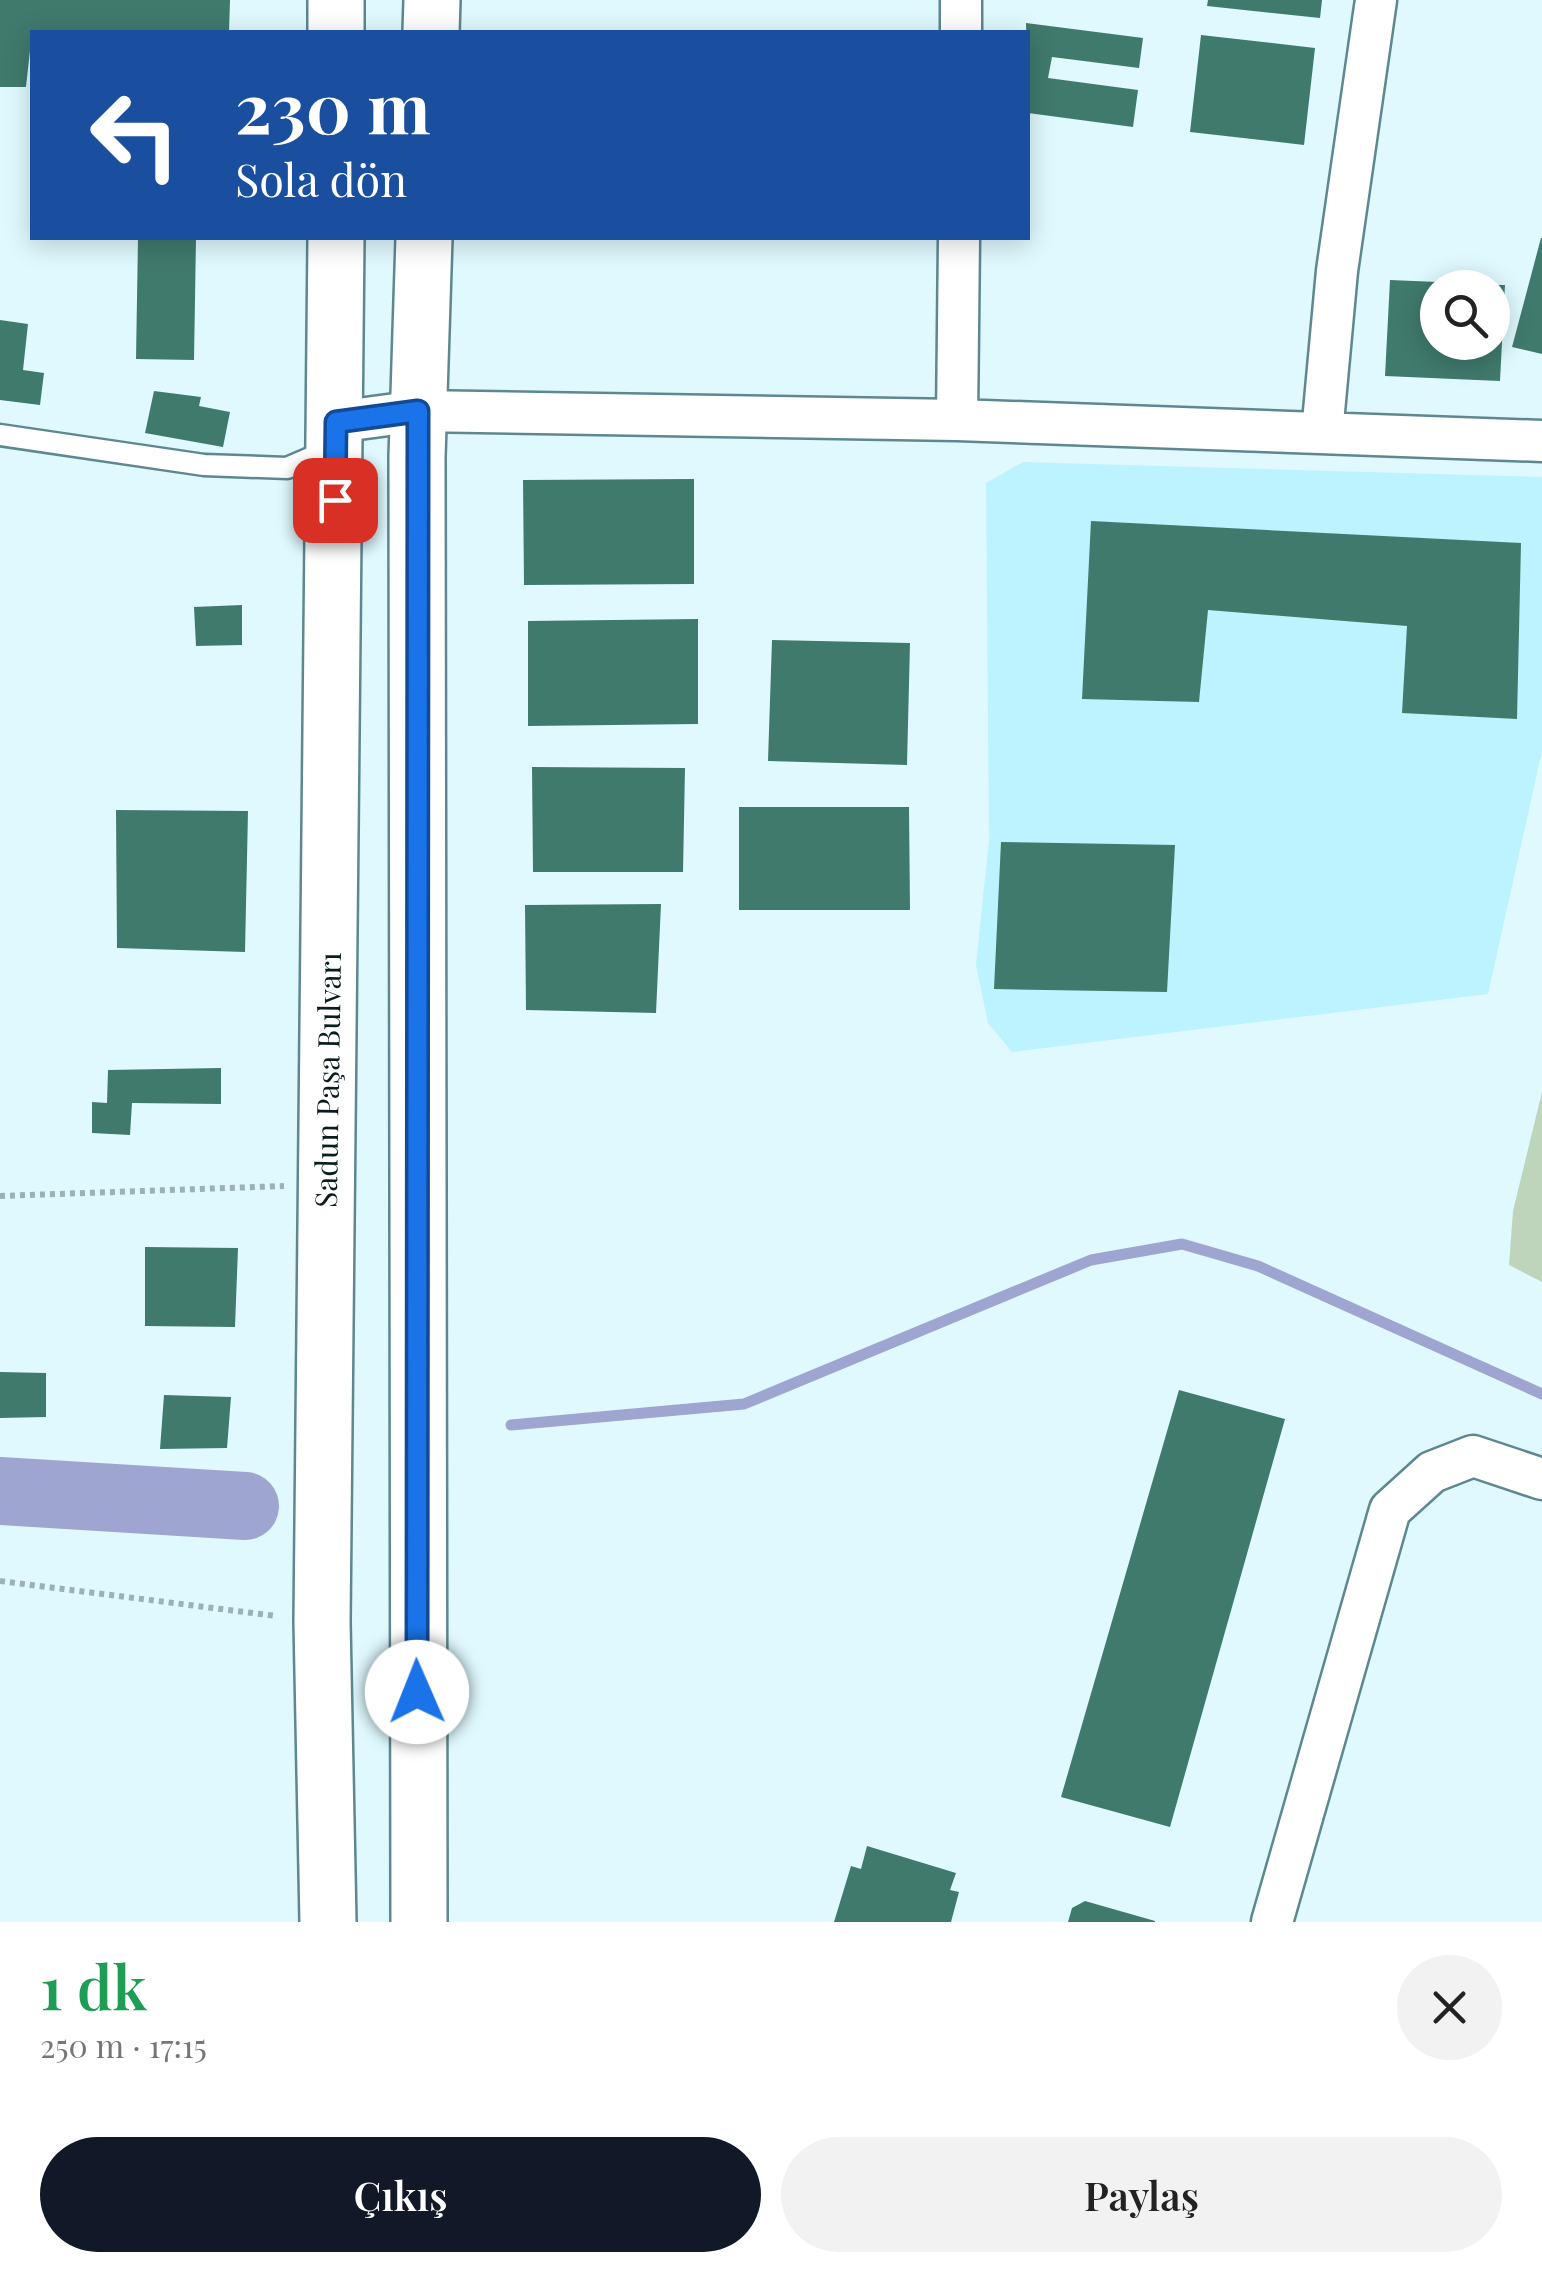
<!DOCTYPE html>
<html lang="tr">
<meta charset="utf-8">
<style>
:root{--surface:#fff;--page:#f2f2f2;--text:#222;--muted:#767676;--accent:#111827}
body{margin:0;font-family:"Playfair Display",serif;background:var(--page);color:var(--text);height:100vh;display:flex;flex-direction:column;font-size:38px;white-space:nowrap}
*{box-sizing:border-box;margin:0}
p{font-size:32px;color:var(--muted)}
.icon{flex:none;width:55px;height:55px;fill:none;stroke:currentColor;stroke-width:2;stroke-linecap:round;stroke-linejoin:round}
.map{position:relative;height:1922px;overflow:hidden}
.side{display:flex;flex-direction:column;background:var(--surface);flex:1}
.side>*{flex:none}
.banner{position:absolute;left:30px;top:30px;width:1000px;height:210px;border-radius:0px;box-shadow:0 5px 25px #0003;background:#1a4fa0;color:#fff;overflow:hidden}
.buttons{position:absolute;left:1420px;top:270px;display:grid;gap:20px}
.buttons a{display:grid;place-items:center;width:90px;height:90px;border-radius:50%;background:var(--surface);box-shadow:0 5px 25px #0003;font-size:50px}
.pin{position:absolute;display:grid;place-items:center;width:85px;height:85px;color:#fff;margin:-42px;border-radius:20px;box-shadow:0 5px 15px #0006}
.me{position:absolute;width:110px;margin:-55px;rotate:359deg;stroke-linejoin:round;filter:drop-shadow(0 0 8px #0008)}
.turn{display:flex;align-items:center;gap:35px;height:210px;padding:0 40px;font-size:45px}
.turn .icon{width:130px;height:130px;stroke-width:2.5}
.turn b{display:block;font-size:70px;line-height:85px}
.round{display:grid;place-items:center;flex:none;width:105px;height:105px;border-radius:52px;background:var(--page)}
.headline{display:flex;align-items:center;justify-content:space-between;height:170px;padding:0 40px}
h1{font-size:60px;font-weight:600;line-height:75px;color:#1e9e55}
.cta{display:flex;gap:20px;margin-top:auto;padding:20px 40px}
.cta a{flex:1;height:115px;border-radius:60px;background:var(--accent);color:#fff;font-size:40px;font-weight:600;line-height:115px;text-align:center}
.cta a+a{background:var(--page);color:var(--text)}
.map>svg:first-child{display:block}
.built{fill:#bcf3fe}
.green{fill:#bed5bc}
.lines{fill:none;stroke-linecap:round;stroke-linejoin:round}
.stream{stroke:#9fa5d1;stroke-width:11}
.river{stroke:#9fa5d1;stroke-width:68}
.building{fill:#407a6d}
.lane-casing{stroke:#5e8790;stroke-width:25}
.street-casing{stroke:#5e8790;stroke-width:45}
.secondary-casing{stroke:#5e8790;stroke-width:60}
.path{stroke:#9ab1b6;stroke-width:6;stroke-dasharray:5 5;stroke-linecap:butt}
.lane{stroke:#fff;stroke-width:20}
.street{stroke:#fff;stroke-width:40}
.secondary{stroke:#fff;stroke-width:55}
.route-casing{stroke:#114b97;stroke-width:25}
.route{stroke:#1a73e8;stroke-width:18}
.labels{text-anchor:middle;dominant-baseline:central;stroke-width:8;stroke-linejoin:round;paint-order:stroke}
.street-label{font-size:30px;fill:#0b1c20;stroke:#fff}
</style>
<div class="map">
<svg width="1542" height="1922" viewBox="0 0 1542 1922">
<rect width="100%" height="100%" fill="#dff9fe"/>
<path class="built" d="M1023,462L1542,477V751L1488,994L1012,1052L988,1023L976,965L989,840L986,483Z"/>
<path class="green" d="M1542,1092V1282L1509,1265L1513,1211Z"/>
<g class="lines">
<path class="stream" d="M511,1425L744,1404L1091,1260L1182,1244L1258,1266L1542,1394"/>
<path class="river" d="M0,1491L245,1506"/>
</g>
<path class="building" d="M0,0H230L229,32H32L26,87H0Z
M1208,0H1322L1320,18L1207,6Z
M1026,23L1143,38L1139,68L1052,57L1048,78L1138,90L1133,127L1028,113Z
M1201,35L1315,48L1304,145L1190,132Z
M138,238H196L194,360L136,359Z
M1541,238H1542V354L1512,347Z
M1390,280L1486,284L1438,288V342H1492V285H1505L1500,381L1385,376Z
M0,320L28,324L23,370L44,373L40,405L0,400Z
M154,391L201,397L199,406L230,412L223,447L145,433Z
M694,479V584L524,585L523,480Z
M1091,521L1521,543L1517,719L1402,713L1407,626L1208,610L1199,702L1082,699Z
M242,605V645L196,646L194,607Z
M698,619V724L528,726V621Z
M772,640L910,643L907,765L768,761Z
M532,767L685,768L683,872H533Z
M739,807H909L910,910H739Z
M116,810L248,811L245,952L117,948Z
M1001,842L1175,845L1167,992L994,989Z
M661,904L656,1013L526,1010L525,905Z
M221,1068V1104L132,1103L130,1135L92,1133V1102L107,1103L108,1070Z
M145,1247L238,1248L235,1327L145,1326Z
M0,1372L46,1373V1417L0,1418Z
M1179,1390L1285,1419L1170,1827L1061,1797Z
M164,1395L231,1397L227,1448L160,1449Z
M867,1846L956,1873L950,1890L959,1892L951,1922H834L851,1866L861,1869Z
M1085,1901L1155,1921V1922H1068L1072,1908Z"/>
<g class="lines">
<g class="lane-casing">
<path id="lane" d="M0,435L204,465L287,468L324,452L326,447"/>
</g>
<g class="street-casing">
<path id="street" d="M961,32V0
M957,420L959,238
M336,422L418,411L957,420L1542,441
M1322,433L1337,271L1376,0
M1272,1922L1390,1510L1432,1472L1473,1456L1542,1479"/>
</g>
<g class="secondary-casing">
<path id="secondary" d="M336,32V0
M431,32L432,0
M328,1922L322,1622L336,238
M419,1922L417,457L424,238"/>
</g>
<path class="path" d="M0,1196L284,1186
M0,1581L276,1616"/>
<use href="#lane" class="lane"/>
<use href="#street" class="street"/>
<use href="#secondary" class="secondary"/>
</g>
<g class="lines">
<g class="route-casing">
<path id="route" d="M335,500L336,422L418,411L417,1692"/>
</g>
<use href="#route" class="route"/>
</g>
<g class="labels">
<g class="street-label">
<text transform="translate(327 1080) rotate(-89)">Sadun Paşa Bulvarı</text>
</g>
</g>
</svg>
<div class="buttons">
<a><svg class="icon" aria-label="search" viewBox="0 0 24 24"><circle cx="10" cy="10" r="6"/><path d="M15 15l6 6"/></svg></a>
</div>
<div class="pin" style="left:335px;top:500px;background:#d93025"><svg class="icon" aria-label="arrive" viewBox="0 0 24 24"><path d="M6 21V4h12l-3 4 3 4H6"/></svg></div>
<svg class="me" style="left:417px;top:1692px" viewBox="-20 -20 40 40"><circle r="19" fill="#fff"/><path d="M0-13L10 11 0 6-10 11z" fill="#1a73e8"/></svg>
<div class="banner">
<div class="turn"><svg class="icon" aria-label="left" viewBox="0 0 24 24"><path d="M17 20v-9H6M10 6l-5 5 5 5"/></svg><div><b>230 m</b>Sola dön</div></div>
</div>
</div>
<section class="side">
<div class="headline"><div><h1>1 dk</h1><p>250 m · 17:15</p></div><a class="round"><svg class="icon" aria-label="close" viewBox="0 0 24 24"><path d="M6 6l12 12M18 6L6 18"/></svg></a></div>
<div class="cta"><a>Çıkış</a><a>Paylaş</a></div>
</section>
